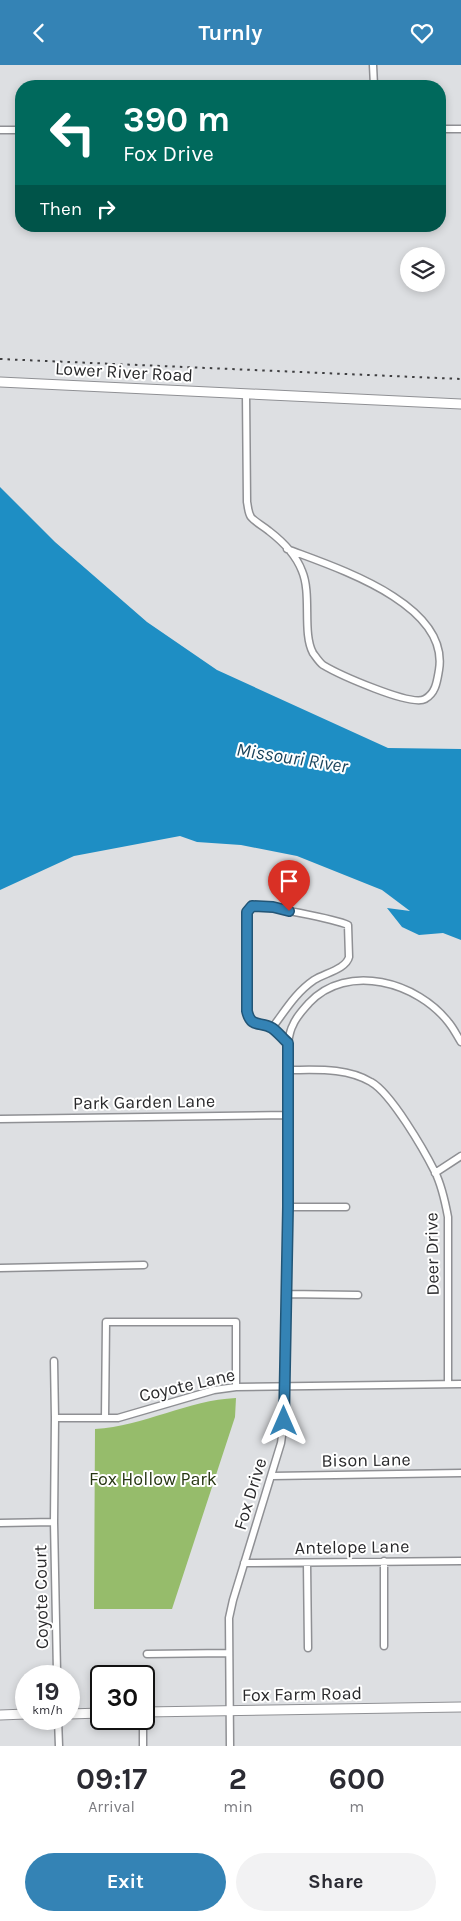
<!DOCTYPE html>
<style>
:root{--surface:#fff;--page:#f2f2f3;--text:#2b2b33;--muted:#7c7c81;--accent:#3483b5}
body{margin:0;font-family:Karla,sans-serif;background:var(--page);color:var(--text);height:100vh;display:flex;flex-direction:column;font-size:19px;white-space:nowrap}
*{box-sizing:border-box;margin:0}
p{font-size:16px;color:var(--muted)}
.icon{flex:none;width:28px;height:28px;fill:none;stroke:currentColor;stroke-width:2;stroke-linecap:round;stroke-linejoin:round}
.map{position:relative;height:1681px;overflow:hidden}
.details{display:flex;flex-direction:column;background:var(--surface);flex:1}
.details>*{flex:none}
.banner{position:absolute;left:15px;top:15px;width:431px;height:152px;border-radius:20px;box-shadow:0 2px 8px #0003;background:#00695c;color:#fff;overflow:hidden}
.fabs{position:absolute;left:400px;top:182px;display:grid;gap:10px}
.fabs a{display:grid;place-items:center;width:45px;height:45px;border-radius:50%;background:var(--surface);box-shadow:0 2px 8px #0003;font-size:25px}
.speed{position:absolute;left:15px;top:1600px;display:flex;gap:10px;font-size:25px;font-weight:700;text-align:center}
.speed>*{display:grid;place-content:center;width:65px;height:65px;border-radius:50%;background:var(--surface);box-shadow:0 2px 8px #0003;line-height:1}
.speed small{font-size:12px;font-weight:400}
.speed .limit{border:2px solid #111;border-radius:8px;background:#fff;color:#111}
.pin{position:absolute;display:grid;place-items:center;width:42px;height:42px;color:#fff;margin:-51px -21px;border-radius:50% 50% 50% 0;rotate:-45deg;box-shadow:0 0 5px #0007}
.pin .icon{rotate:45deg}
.me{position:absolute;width:55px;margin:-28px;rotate:0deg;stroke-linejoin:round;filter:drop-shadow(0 0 4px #0008)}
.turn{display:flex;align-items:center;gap:18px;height:105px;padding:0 25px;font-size:22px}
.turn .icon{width:65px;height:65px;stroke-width:2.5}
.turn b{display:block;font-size:35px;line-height:42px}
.then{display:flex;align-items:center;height:48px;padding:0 25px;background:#0003;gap:10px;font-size:19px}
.eta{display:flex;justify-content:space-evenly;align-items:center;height:85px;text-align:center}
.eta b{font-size:30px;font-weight:700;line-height:35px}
.action{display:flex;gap:10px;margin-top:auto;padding:10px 25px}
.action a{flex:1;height:58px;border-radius:30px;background:var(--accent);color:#fff;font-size:20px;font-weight:700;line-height:58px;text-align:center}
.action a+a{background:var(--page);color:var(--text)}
header{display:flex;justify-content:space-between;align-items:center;height:65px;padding:0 25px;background:var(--accent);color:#fff;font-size:22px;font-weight:700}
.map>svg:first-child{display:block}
.green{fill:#96bc6b}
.water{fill:#1e8ec4}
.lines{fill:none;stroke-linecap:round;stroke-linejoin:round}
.street-casing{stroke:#8f9094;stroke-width:9}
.secondary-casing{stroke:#8f9094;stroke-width:11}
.street{stroke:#fff;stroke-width:6}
.secondary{stroke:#fff;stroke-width:9}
.rail{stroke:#3e3e40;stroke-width:2;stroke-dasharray:2.5 5;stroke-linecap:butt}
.route-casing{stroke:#225576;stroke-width:12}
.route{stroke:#3483b5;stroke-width:9}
.labels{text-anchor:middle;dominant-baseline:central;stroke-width:4;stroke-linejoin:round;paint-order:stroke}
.street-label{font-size:18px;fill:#29292b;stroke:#fff}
.park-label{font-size:18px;fill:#273713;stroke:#fff}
.water-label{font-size:19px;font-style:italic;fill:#1b455d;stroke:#fff}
</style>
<header><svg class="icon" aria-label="back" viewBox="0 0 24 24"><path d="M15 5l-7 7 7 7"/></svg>Turnly<svg class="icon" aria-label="heart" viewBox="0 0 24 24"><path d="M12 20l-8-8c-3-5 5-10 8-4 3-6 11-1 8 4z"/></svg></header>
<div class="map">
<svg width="461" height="1681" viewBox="0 0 461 1681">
<rect width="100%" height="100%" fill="#dddfe2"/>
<path class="green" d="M236,1333L235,1352L172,1544H94L95,1364C144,1361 188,1335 236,1333Z"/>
<path class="water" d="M0,422L55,477L147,557L217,605L388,683L461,684V875L443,868L419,870L402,862L387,843L410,846L382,825L297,791L241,780L197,777L180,771L74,791L0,825Z"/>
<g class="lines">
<g class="street-casing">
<path id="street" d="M373,0L374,21
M440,64H461
M0,65H21
M246,329L247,437C248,441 248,448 251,452C255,457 263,461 269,466C282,476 296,490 302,506C312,529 302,568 313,588C316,592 319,597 323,600C338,609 411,642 425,634C436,628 437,616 439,605C450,538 334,502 287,484
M272,963C285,946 295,928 314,915C325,908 346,904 349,892L348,860C337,855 263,839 252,842C248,843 248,844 247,847V946C251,964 261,956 272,964C278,967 283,974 288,978
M288,1005C315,1005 346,1002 371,1017C391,1028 424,1085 435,1107C442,1121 445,1136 448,1152V1319
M0,1054L288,1050
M435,1108L461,1091
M288,1142H346
M0,1203L144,1200
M286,1229L358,1230
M54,1296L55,1353
M105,1353L106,1257H236V1322
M272,1411L461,1408
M0,1458L54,1457
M384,1496V1581
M244,1498L461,1496
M307,1498L308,1583
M147,1589L228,1588
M57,1607L54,1457L55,1353H118L214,1325L236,1322L461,1319
M58,1654L59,1681
M143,1654V1681
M230,1681L229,1553L233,1535L281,1378L284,1356L288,1142V978C289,972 290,965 293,960C296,952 303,945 309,938C347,897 418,917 449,958C454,964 457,971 461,977"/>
</g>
<g class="secondary-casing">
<path id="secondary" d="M0,317L461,339
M144,1647L461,1642
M69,1649L101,1648
M0,1650L26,1649"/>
</g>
<use href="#street" class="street"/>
<use href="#secondary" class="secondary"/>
<path class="rail" d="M0,294L461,314"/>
</g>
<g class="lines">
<g class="route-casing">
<path id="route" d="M284,1356L288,1142V978C283,974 278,967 272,963C261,956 251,964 247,946V847L252,841L273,842L289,846"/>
</g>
<use href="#route" class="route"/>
</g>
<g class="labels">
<g class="street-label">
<text transform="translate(124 307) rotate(3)">Lower River Road</text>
<text transform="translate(144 1037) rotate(-1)">Park Garden Lane</text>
<text transform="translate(432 1189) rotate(-91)">Deer Drive</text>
<text transform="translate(187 1320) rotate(-13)">Coyote Lane</text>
<text transform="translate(366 1395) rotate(-1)">Bison Lane</text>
<text transform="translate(250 1429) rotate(-73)">Fox Drive</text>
<text transform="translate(352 1482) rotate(-1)">Antelope Lane</text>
<text transform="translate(41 1532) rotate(-91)">Coyote Court</text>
<text transform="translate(302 1629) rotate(-1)">Fox Farm Road</text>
</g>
<g class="park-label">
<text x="153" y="1414">Fox Hollow Park</text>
</g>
<g class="water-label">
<text transform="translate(292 693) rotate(9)">Missouri River</text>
</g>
</g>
</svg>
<div class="fabs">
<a><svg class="icon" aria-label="layers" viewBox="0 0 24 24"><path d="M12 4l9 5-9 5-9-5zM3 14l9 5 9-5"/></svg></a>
</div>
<div class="speed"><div>19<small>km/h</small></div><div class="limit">30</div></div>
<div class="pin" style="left:289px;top:846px;background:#d93025"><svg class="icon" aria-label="arrive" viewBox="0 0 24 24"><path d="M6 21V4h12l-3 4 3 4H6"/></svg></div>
<svg class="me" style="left:284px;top:1356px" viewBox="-20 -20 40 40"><path d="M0-17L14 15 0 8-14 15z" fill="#3483b5" stroke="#fff" stroke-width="4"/></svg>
<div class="banner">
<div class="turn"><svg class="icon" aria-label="left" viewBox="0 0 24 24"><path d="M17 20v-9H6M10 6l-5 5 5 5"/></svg><div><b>390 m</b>Fox Drive</div></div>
<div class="then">Then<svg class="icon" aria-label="right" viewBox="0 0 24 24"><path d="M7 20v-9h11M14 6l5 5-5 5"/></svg></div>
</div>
</div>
<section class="details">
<div class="eta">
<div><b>09:17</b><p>Arrival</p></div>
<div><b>2</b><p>min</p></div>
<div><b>600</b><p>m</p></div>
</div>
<div class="action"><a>Exit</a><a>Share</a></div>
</section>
